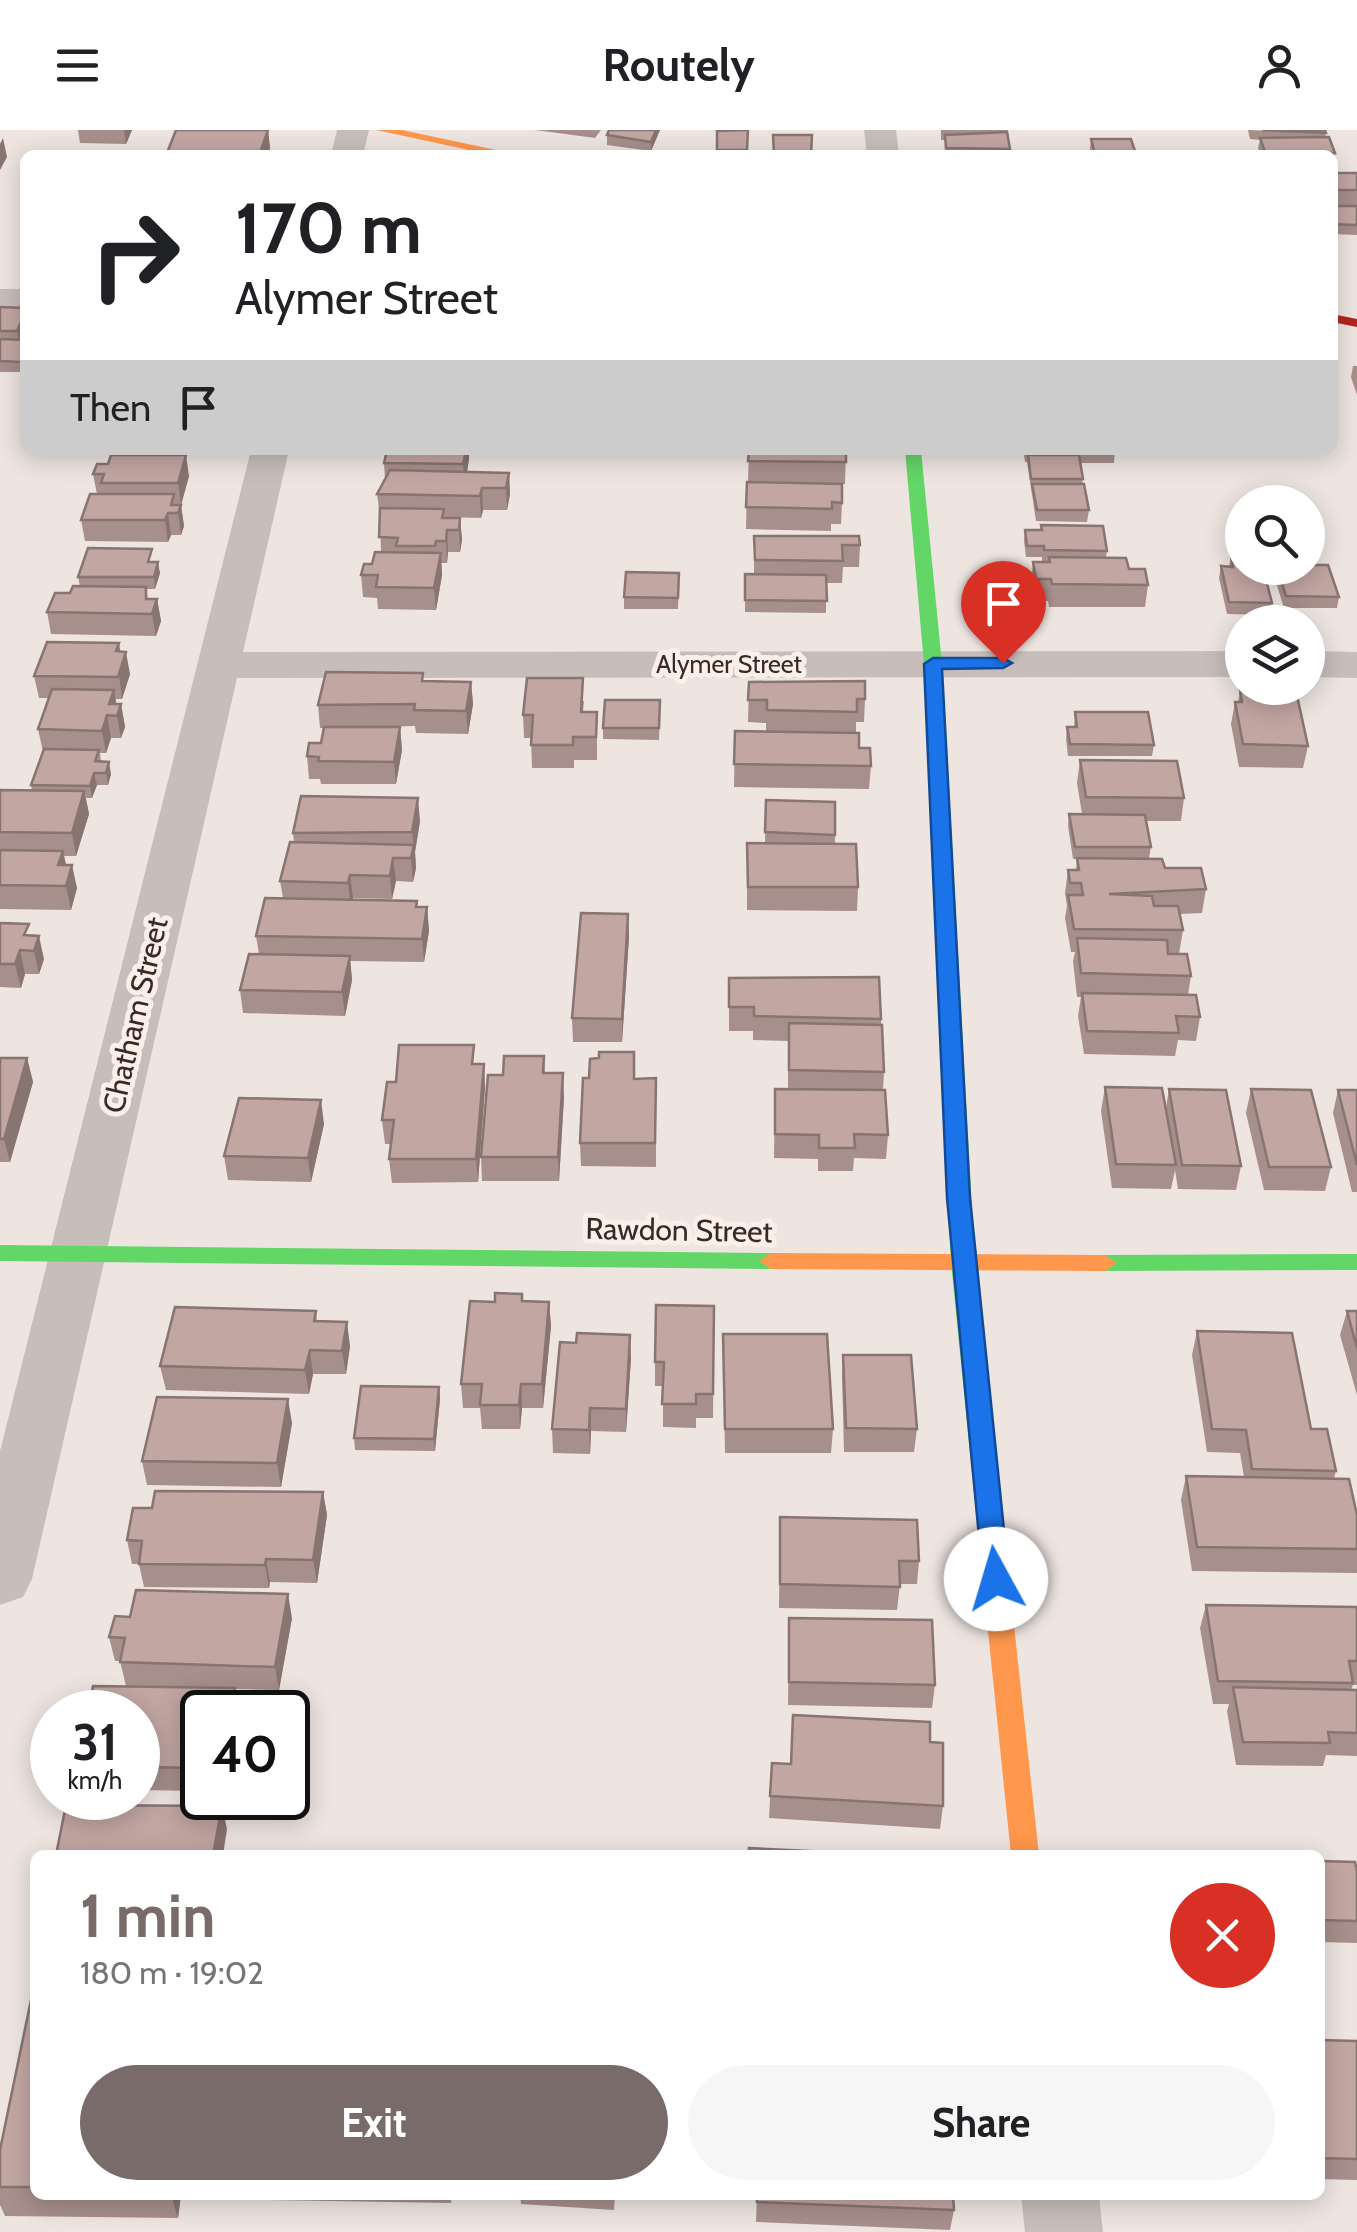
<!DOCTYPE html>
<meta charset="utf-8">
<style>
:root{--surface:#fff;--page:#f6f6f6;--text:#202124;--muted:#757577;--accent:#786b69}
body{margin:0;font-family:Cabin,sans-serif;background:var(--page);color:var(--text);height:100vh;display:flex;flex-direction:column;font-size:38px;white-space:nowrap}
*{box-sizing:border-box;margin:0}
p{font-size:32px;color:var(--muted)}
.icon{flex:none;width:55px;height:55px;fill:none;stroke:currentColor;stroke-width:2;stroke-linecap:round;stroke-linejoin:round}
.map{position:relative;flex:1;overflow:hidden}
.details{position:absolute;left:30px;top:1720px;width:1295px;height:350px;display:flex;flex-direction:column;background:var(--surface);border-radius:15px;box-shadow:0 5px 25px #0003}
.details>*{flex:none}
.guide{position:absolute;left:20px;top:20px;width:1318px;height:305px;border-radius:15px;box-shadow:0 5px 25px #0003;background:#fff;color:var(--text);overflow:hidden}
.controls{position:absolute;left:1225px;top:355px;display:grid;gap:20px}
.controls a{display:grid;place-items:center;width:100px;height:100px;border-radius:50%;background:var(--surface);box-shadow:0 5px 25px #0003;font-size:50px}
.speed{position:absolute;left:30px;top:1560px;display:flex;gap:20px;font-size:50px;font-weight:700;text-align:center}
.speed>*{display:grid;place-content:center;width:130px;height:130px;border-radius:50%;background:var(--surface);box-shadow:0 5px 25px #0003;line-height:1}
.speed small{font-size:25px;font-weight:400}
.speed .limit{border:5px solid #111;border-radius:15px;background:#fff;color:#111}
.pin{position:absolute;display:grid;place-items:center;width:85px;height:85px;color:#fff;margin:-102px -42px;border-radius:50% 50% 50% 0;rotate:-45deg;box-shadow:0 0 10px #0007}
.pin .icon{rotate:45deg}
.me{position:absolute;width:110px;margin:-55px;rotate:354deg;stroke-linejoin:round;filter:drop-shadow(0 0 8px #0008)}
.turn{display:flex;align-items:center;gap:35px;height:210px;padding:0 50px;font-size:45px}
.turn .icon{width:130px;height:130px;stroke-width:2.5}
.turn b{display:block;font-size:70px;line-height:85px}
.then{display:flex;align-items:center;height:95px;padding:0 50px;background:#0003;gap:20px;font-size:38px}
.round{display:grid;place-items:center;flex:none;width:105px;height:105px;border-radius:52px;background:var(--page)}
.headline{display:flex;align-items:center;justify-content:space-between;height:170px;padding:0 50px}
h1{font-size:60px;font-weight:800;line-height:75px;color:var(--accent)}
.button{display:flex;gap:20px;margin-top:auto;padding:20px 50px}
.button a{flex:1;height:115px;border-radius:60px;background:var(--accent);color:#fff;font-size:40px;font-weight:800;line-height:115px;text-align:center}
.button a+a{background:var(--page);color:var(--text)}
header{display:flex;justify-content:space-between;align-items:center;height:130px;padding:0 50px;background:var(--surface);font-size:45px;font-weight:800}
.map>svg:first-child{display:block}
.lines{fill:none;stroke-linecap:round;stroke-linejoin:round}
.street{fill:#c7bebb;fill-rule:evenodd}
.fast{fill:#63d668;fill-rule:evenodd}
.slow{fill:#ff974d;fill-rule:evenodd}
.jam{fill:#b3261e;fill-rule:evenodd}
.wall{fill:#a78f8b}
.shaded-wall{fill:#887471}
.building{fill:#c2a6a2;stroke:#887471;stroke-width:2.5}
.route{fill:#1a73e8;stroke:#114b97;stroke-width:2.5}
.labels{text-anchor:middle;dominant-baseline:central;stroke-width:10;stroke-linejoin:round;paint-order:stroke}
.far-street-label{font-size:25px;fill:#382a28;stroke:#faefe9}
.street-label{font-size:30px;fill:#382a28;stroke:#faefe9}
</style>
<header><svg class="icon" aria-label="menu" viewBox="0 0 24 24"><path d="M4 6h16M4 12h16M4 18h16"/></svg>Routely<svg class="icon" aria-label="person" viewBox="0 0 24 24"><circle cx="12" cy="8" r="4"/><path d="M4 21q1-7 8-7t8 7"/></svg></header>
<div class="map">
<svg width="1357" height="2102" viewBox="0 0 1357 2102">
<rect width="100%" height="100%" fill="#eee5e1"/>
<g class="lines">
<path class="street" d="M337,0H369L363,25H331Z
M864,0H896L899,25H867Z
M0,159H25V181H0Z
M251,320H289L243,522L1242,521V547L237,548L32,1449L23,1467L0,1475V1321Z
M1308,521L1357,522V548L1308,547Z
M1021,2065H1099L1103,2102H1025Z"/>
<path class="fast" d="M905,320H921L942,534L975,1133L1005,1413L1001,1420L992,1423L983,1420L979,1413L951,1133L924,534Z
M0,1115L771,1123L783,1131L771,1139L0,1131Z
M1357,1124V1140L1105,1141L1093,1133L1105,1125Z"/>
<path class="slow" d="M376,0H402L519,25H492Z
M771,1123L1105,1125L1117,1133L1105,1141L771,1139L759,1131Z
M992,1403L1001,1406L1005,1413L1039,1725H1011L979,1413L983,1406Z"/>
<path class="jam" d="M1332,184L1357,189V197L1332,192Z"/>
</g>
<path class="wall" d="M78,0H132L126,14L80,13Z
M268,0L270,18L268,25H168L167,23Z
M535,0H601L595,8Z
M609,0H660L651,21L607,15V5Z
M748,0L747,25H717V1Z
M941,0H1008L1009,25H945V10H941Z
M1248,0L1326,3L1325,7L1335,23L1334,33L1332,25H1261L1258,18L1260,10L1250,9Z
M1091,9H1131L1135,25H1092L1090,19Z
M1332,43H1357V105L1332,104Z
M0,177L25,178L20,210H25V238L23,242H0Z
M1353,236H1357V265L1351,247Z
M749,320H846L845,354L748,352Z
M1023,320H1115L1114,333H1080L1083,354L1089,380L1087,392L1036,391L1027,332H1025Z
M469,329L467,342L509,343L510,364L507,380H483L481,388L444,387L445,388H460L462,410L460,422H448L447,433H441L442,445L436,480L378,479L377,468L363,467L361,445L381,422L380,386L377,364L385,349L384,333Z
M93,344L189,346L181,375L184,396L181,405H171L168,412L85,411L81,390L97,364Z
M747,352L842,373L841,394H831V401L746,399Z
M1041,395L1107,421L1106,427L1129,439L1148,455L1145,477H1049L1048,471H1033L1031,454L1033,432H1049L1042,431V427H1026L1024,411L1025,400H1040Z
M754,406L860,415L859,437H843L842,453H826V483L745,482V444H754Z
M1231,426L1272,473L1270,485L1227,484L1219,448L1221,436L1229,437Z
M153,432L160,443L155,459H146L148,469H157L161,491L156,506L51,504L47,482L80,456L78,447Z
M1276,438H1308L1339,467L1337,478H1284L1274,446Z
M679,443L678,479H624V467Z
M120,521L130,544L122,569H115L116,574H121L125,597L121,608H111L106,623H100L101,632L111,644L108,655H97L92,668H86L89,684L76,726H64L66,735L77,758L71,780L0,779V660L32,661L31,655L43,622L38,599L49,568H39L34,546Z
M423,543V551L471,552L473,574L468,604L416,603L415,596L372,597H400L402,620L396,654H321L320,649H309L307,626L321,613L324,598H320L318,575Z
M749,552L865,569L864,592H856V603L859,618L871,636L869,659L734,657L735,601L766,602V593L748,592Z
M1240,560L1308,616L1303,638L1239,637L1231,594L1235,572H1238Z
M660,570L659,610L603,609V598Z
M584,571L583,582L597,604V630H574V638H532L531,608H524L523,585Z
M1075,582L1154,615L1152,626H1068L1066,609L1067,597H1074Z
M1080,630L1184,668L1181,691H1146L1151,717L1149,728L1206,759L1202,783L1180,784L1183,800L1179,824L1191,846L1188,865L1200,887L1196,911L1178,910L1175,926L1084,924L1078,886L1081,867H1077L1073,831L1075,822H1071L1065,788L1067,776L1065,763L1068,740H1076L1077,729H1073L1068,696L1069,684H1082L1077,653Z
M766,670L835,672V714L858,757L857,781L747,780V713H765Z
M420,691L415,722L416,738L413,752L396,751L392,769L353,768L352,770L417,771V777H427L429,801L424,832L350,831L352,850L345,886L243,883L240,860L259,824L256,806L283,768L280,751L294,712L293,703Z
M628,784L629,807L622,912H573L572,888Z
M0,793L44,829L39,844H25L21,858L0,857Z
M729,848L881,889L884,942L883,960L888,1005L886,1029L854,1028L853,1041H818V1029L774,1028L775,959H788V911L753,910V901H729Z
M544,926L545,943L564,967L559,1051H482L481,1027L503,945Z
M0,928H27L33,952L10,1032H0Z
M475,934H484L485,958L478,1052L392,1053L389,1029L391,1014H385L382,990L396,952Z
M656,948V1037L581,1036L580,1013L635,949Z
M1105,957L1166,978L1169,959L1241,1036L1236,1060L1178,1059L1175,1040L1171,1059L1112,1058L1101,981Z
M1251,959L1331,1037L1325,1061L1264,1060L1246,983Z
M1338,960H1357V1062H1352L1333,983Z
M324,994L311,1052L228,1050L224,1026Z
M523,1171L549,1172L551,1196L543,1278H522L520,1299H482L480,1278H463L461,1254Z
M714,1176L713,1288H696V1298L663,1297V1256H655V1232Z
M316,1181L317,1191L350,1216L346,1244H313L309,1264L166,1260L160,1236Z
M1347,1181H1357V1265L1340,1205Z
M1197,1201L1311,1299L1336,1341L1334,1348L1357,1385V1443L1192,1441L1181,1370L1186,1346L1244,1347L1240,1323L1207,1322L1192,1225Z
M723,1204L833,1299L831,1323H725Z
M843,1225L917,1299L914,1322H844L842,1248Z
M631,1228L626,1302L591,1301L590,1324L553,1323L552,1299Z
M439,1257L440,1269L435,1321L355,1320L354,1308Z
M292,1293L281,1357L147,1355L142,1331Z
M323,1362L327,1385L317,1453L270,1452L269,1458L144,1457L139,1434H132L127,1410L152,1378Z
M780,1387L919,1431L917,1454H900L897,1480L779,1478Z
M1206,1475L1357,1477V1555H1353L1351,1560H1357V1626L1326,1625L1323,1636L1236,1635L1227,1581L1229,1574H1213L1200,1498Z
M292,1488L279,1560L235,1559L238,1576L202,1582V1661L138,1660V1582L184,1557L126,1556L120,1531H115L109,1507Z
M789,1488L935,1555L932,1578L788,1575Z
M930,1612L943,1676L940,1699L769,1688L772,1633L791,1634Z
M1320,1731L1357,1741V1813L1320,1812Z
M35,1865V2065H181L178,2088L5,2086L0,2075V2020Z
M1320,1910L1357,1911V2050L1320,2049Z
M268,2065H452L451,2073L269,2070Z
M520,2065H615L614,2080L521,2074Z
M757,2065L954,2080L950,2100L756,2092Z"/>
<path class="shaded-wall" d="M124,0H132L126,14Z
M268,0L270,18L268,25H260Z
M656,0H660L651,21V12Z
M3,8L7,27L0,40V14Z
M25,183V198L19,212L17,201Z
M25,222V238L23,242L21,232Z
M466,320H469V329L465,356L463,334Z
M186,325L189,346L181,375L178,353Z
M509,343L510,364L507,380L506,358Z
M482,358L483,380L481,388L480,366Z
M181,375L184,396L181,405L178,383Z
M168,383L171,405L168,412L165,390Z
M460,388L462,410L460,422L459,400Z
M447,400L448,422L447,433L446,411Z
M441,423L442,445L436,480L434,458Z
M158,432L160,443L155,459L154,447Z
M157,469L161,491L156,506L152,484Z
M119,513L122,533L126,522L130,544L122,569L116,521Z
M471,552L473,574L468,604L466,581Z
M114,560L118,583L109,574Z
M121,574L125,597L121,608L117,586Z
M107,585L111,608L106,623L102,601Z
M400,597L402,620L396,654L394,632Z
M109,632L111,644L108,655L106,643Z
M94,643L97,655L92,668L90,656Z
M84,661L89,684L76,726L72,703Z
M418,668L420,691L415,722L416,738L413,752L411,728L414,717L412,702Z
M63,721L68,744L63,758L58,735Z
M393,728L396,751L392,769L390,746Z
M72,735L77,758L71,780L66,756Z
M350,745L353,768L351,776L348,753Z
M427,777L429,801L424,832L422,809Z
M628,784L629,807L622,912V889Z
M39,806L44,829L39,844L34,821Z
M20,820L25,844L21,858L15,834Z
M350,826L352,850L345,886L342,862Z
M27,928L33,952L10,1032L4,1009Z
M484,934L485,958L478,1052L476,1029Z
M563,943L564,967L559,1051L558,1027Z
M321,970L324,994L311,1052L308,1028Z
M549,1172L551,1196L543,1278L542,1254Z
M347,1192L350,1216L346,1244L342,1221Z
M630,1205L631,1228L626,1302V1279Z
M310,1220L313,1244L309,1264L305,1240Z
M521,1254L522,1278L520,1299L519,1275Z
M439,1257L440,1269L435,1321L434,1309Z
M288,1269L292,1293L281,1357L277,1333Z
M590,1278L591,1301L590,1324L589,1300Z
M323,1362L327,1385L317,1453L313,1430Z
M266,1429L270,1452L269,1458L265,1435Z
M288,1464L292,1488L279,1560L275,1537Z
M235,1558L239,1582L232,1576Z
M222,1676L227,1699L223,1725H213Z
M171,2065H181L178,2088Z"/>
<path class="building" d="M176,0H268L260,23H167Z
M609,0H656L651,12L607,5Z
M748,0L747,20H717V1Z
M1262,0H1325L1326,3Z
M1007,2L1010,19L946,18L945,5Z
M773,5H812L811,25H774Z
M1329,7L1335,23L1265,22L1260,8Z
M1091,9H1131L1136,24H1095Z
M1332,43H1357V60H1332Z
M1332,76H1357V95L1332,94Z
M0,177L25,178V183L17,201H0Z
M0,209L25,210V222L21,232L0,231Z
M387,320H466L463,334L384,333Z
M749,320H846V332L748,331Z
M111,325H186L178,353H101L104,344H93L97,334H108Z
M1028,325H1079L1083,349H1031Z
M390,340L509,343L506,358H482L480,366L377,364Z
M747,352L842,354V373L832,372V379L746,377Z
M1032,354H1084L1089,380H1037Z
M90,364H174L171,375H181L178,383H168L165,390H81Z
M380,378L444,379L442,388H460L459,400H447L446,411H436L435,416H396L398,408L379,407Z
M1041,395L1103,396L1107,421L1044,420V416H1027L1025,400H1042Z
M754,406H859L860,415H842L843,431L755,430Z
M88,418L152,419L148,432H158L154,447H78Z
M375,422L441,423L434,458L376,457L378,445H361L364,434H372Z
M1231,426H1242V438H1263L1272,473L1229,472L1221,436L1233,437Z
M1049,427L1126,428L1129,439H1145L1148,455L1052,454L1051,449H1036L1033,432H1050Z
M1308,435H1328L1339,467L1286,466L1277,438H1308Z
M626,442L679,443L678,468L624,467Z
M745,444L826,445L827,471L745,470Z
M73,456L146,457V469H157L152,484L47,482L55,463H70Z
M47,512L119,513L116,521L126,522L118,547L34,546Z
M326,542L423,543L422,551L471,552L466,581L414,580L415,574L318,575Z
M527,548H583L581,582H597L596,607H573V615H531L533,585H523Z
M865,551V569H857V582L767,580V570H748L749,552Z
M52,559L114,560L109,574H121L117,586L107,585L102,601L38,599Z
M1240,560L1296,561L1308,616L1243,614L1235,572H1242Z
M605,570H660L659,598H603Z
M1075,582H1148L1154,615L1070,614L1067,597H1077Z
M324,597H400L394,632L318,631L319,627L307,626L309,613H321Z
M735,601L859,603V618H870L871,636L734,634Z
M44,619L99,620L95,631L109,632L106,643H94L90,656L31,655Z
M1080,630L1177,631L1184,668L1086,667Z
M0,660L84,661L72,703L0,702Z
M301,666L418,668L412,702L293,703Z
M766,670L835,672V705L765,702Z
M1069,684L1145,685L1151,717H1075Z
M290,712L414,715L411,728H393L390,746L350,745L348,753L280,751Z
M747,713L856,714L858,757H748Z
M0,720L63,721L58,735H72L66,756L0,755Z
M1077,728L1162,729L1165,738H1201L1206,759L1109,764L1152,766L1154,776H1178L1183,800L1074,799L1068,765H1083L1081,753H1070L1068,740H1079Z
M265,768L417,771L416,777H427L422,809L256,806Z
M581,783L628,784L622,889L572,888Z
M0,793L29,794L24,805L39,806L34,821L20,820L15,834H0Z
M1077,808L1167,810L1168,824H1187L1191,846L1081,843Z
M249,824L350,826L342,862L240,860Z
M879,847L881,889L754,886V877H729V848Z
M1082,863L1196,865L1200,887L1176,886L1179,903L1087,901Z
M789,893L882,895L884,942L789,940Z
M399,915H474L472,934H484L476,1029H389L394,990H382L387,952H396Z
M599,922H634V949L656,948L655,1013H580L583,948H589L590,929L599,928Z
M504,926H544L543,943H563L558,1027H481L488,945H503Z
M0,928H27L4,1009H0Z
M1105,957L1162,958L1176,1035L1116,1034Z
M775,959L885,960L888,1005L854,1004L855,1018H819V1005L775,1004Z
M1169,959L1226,960L1241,1036L1182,1035Z
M1251,959L1311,960L1331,1037H1269Z
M1338,960H1357V1035Z
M239,968L321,970L308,1028L224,1026Z
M495,1163L522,1164V1171L549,1172L542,1254H521L519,1275H480L482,1254H461L470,1171L495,1172Z
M656,1175L714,1176L713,1264H696V1274H662L664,1232H655Z
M175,1177L316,1181L314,1191L347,1192L342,1221L310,1220L305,1240L160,1236Z
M1347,1181H1357V1218Z
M1197,1201L1292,1203L1311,1299H1327L1336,1341L1252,1339L1246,1300L1212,1299Z
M577,1203L630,1205L626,1279L590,1278L589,1300L552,1299L560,1212L576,1213Z
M723,1204H827L833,1299H725Z
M843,1225H911L917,1299L846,1298Z
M361,1256L439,1257L434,1309L354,1308Z
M157,1267L288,1269L277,1333L142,1331Z
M1186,1346L1349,1349L1357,1385V1419L1197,1417Z
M155,1361L323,1362L313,1430L266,1429L265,1435L139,1434L142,1411L127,1410L133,1378H152Z
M780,1387L917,1390L919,1431H899L900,1457L780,1454Z
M136,1460L288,1464L275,1537L120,1532L125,1508L109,1507L115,1486L130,1487Z
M1206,1475L1357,1477V1531H1349L1353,1553L1218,1551Z
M789,1488L932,1490L935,1555L789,1552Z
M93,1556L235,1558L232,1576H263L262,1582H202V1638L138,1637V1582H88Z
M1233,1557L1357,1560V1603L1328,1602L1330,1613L1243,1612Z
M793,1585L930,1592V1612L943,1613V1676L770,1666L772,1633L791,1634Z
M66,1675L222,1676L213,1725H56Z
M749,1718L893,1725H749Z
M1320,1731L1355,1732L1357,1741V1791L1320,1790Z
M32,1865H35V2057H0V2020Z
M1320,1910L1357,1911V2029L1320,2028Z
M757,2065H953L954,2080L757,2072Z"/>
<path class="route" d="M933,528H1003L1012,533L1003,538L942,539L970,1068L1009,1449L996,1459L983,1449L947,1068L924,534Z"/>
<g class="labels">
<g class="far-street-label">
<text x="729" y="534">Alymer Street</text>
</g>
<g class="street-label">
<text transform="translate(135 885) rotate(-77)">Chatham Street</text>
<text transform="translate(679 1100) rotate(1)">Rawdon Street</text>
</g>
</g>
</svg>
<div class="controls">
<a><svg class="icon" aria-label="search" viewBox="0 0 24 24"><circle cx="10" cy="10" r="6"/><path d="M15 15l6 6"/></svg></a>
<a><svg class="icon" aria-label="layers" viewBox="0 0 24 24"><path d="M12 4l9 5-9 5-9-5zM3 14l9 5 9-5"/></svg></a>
</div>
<div class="speed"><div>31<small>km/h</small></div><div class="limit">40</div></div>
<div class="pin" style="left:1003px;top:533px;background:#d93025"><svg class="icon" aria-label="arrive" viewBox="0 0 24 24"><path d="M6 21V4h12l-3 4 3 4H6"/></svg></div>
<svg class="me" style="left:996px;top:1449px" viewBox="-20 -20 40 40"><circle r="19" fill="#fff"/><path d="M0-13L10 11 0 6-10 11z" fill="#1a73e8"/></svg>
<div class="guide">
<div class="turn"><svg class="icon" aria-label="right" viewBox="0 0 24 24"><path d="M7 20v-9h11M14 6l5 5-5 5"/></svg><div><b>170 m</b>Alymer Street</div></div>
<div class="then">Then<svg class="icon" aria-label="arrive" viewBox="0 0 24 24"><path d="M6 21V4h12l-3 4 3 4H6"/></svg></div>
</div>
<section class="details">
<div class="headline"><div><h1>1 min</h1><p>180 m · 19:02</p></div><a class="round" style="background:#d93025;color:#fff"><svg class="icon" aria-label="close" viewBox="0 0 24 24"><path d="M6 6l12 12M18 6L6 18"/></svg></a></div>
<div class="button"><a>Exit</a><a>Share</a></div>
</section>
</div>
